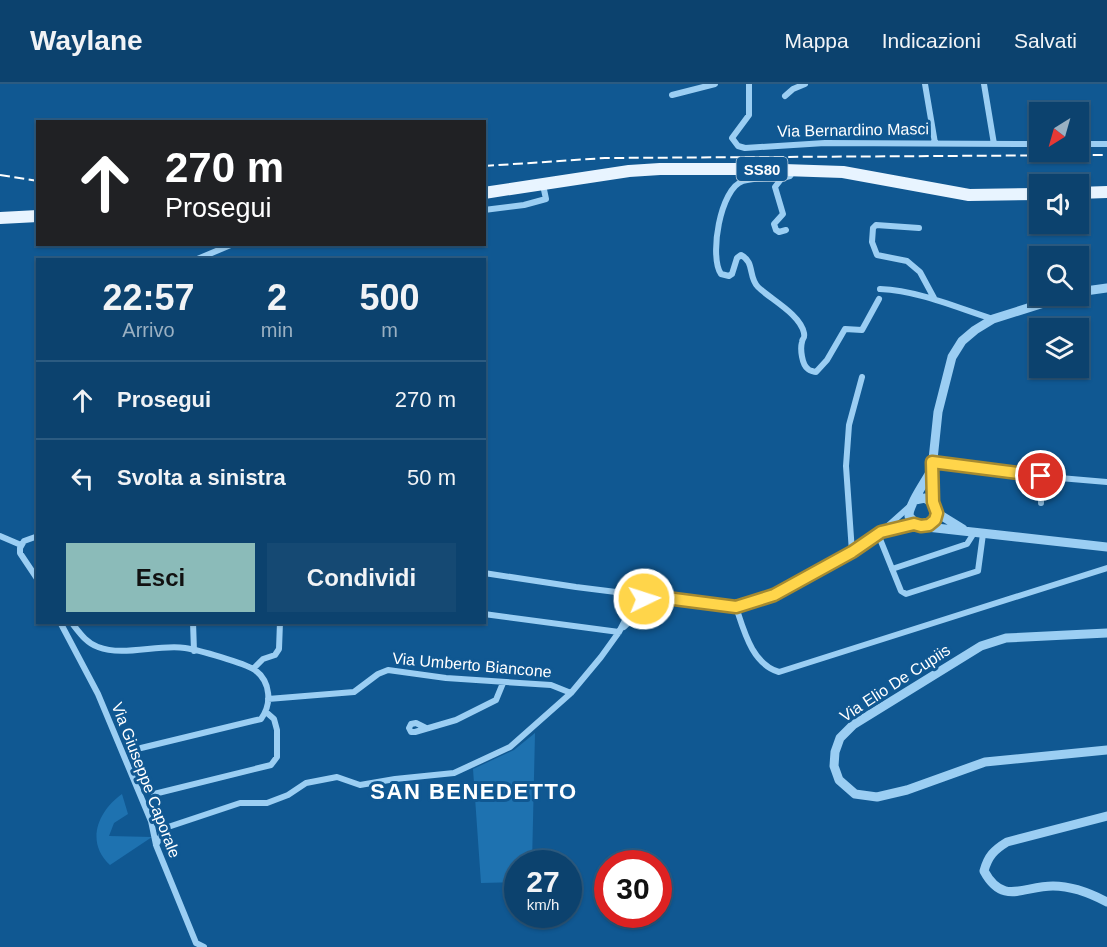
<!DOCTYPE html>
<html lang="it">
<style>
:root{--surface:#0c426e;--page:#154973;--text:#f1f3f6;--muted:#9ab0c2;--line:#2c5b81;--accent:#8bbbb9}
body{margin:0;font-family:Arial,sans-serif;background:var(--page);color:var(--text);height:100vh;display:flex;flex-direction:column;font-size:22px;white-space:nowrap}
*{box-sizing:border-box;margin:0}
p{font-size:20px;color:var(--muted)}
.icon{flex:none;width:33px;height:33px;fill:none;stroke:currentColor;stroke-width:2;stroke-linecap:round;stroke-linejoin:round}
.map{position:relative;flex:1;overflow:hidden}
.details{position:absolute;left:36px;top:174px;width:450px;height:366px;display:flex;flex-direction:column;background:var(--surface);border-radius:0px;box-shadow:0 2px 4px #0004,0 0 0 2px var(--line)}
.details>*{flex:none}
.top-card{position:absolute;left:36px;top:36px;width:450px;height:126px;border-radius:0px;box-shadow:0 2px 4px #0004,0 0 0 2px var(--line);background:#202124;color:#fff;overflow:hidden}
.needle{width:39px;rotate:217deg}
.buttons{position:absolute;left:1029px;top:18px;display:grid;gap:12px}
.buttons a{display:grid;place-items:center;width:60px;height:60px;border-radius:0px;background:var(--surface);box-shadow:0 2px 4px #0004,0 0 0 2px var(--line);font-size:30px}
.speed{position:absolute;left:504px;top:766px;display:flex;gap:12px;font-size:30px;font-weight:700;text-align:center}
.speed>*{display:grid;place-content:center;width:78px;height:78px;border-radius:50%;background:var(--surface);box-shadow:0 2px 4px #0004,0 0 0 2px var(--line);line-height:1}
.speed small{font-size:15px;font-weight:400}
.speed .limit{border:9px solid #d22;background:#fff;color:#111}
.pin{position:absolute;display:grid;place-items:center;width:51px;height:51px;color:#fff;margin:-26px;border:3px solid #fff;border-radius:50%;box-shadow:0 2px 6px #0007}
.me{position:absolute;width:66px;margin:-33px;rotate:86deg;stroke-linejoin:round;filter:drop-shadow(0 0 4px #0008)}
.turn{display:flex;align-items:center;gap:21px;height:126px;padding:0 30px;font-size:27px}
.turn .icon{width:78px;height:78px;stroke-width:2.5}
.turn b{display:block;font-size:42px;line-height:51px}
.eta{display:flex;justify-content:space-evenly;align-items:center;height:102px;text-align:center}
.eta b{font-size:36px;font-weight:700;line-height:42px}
.cta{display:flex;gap:12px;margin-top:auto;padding:12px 30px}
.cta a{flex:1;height:69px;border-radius:0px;background:var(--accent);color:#111;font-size:24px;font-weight:700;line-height:69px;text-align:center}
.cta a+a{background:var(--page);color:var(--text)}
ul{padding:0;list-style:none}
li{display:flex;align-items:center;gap:18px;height:78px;padding:0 30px;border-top:2px solid var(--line)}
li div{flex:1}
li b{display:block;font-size:22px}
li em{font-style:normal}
header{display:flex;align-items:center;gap:36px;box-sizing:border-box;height:84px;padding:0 30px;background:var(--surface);border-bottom:2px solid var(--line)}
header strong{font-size:28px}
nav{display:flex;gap:33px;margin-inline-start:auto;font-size:21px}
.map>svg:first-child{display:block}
.green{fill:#1e72b0}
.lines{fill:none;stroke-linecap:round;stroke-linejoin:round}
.minor{stroke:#9bcef3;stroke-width:6}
.tertiary{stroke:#9bcef3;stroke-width:9}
.primary{stroke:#e8f4ff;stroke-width:12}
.rail{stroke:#fff;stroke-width:2;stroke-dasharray:10 4.5;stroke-linecap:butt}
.route-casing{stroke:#a68a30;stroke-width:15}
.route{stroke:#ffd54a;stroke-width:10}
.labels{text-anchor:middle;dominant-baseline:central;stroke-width:6;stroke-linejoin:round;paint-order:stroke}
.shield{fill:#105892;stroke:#b7cdde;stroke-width:1.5}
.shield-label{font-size:15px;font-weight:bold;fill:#fff}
.street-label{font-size:16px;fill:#fff;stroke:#105892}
.district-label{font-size:22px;font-weight:bold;letter-spacing:1.5px;fill:#fff;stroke:#105892}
</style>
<header>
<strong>Waylane</strong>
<nav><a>Mappa</a><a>Indicazioni</a><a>Salvati</a></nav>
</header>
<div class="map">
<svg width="1107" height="863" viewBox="0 0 1107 863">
<rect width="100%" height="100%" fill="#105892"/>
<path class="green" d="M535,649L532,780H518L517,798L481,799L473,685L514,666Z
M122,710L128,730L114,739L109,752L152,753L110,781C85,758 98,727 122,710Z"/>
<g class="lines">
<path class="minor" d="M749,0V31L732,54L738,62L745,64L825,59L1040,60
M925,0L935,59
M984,0L994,60
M672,11L715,0
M785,12L793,5L805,0
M1078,60H1107
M794,86L790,92C775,96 758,92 743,97C720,104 709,173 721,190L729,192L732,190L737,174L741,171C755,178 748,193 758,203C770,215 800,230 804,249C805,256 803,252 802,258C800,265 802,281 808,285C808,286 815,288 816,288L827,276L845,245L862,246L879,215
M782,94L775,103L783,130L774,140L776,146L779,148L786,146
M484,126L524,121L546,115L543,101
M919,144L876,141L873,144L872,158L877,171L907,177L920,188L934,214
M195,176L233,160
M880,205C920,207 955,223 993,235
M932,378L1048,393L1107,398
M1041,392V419
M884,447L914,440
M878,450L901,507L906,510L978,487L983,450
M0,452L21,461
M38,452L24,457L20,464V469L38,496
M852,468L846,382L849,341L862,293
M892,485L967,460L974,449
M484,489L576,503L736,523L774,511L852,468L881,448L909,423
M736,523C744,547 752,580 779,588L1107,484
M484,530L619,548
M60,538L98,610L151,737L156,761L196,859L204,863
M71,538C79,548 86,559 98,563C123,573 158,560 185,564C199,566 244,579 255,586C271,598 272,620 261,635L141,664
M193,538L194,567
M624,543C637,530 649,521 667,515
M253,585L263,575L275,571L279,565L280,538
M268,615L354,608L378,590L388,586L446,594L551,601L571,609
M426,644L416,639L411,640L409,644L411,648H415L456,636L496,616L503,599
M154,710L271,681L277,673V646L274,635L266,628
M156,761L165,744L240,719H267L288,711L306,699L337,693L360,701L395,695L454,689L510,663L571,609L601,573L619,548L634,519L643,511"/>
<path class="tertiary" d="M1078,208L1107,204
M931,387C925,398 908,422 909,432L918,442L1107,463
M915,416L925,414L935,421C939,431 935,439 925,442
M933,418L932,385L938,328L952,273L962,257L975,246L993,235L1066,212
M937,429L963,445
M1107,549L1006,554L981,562L853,641L840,654L835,668L834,682L839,696L855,710L877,713L907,706L985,678L1107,666
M1107,732L1007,758C994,766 988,772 984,787C1003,822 1023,802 1053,802C1073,802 1090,809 1107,818"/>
<path class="primary" d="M484,109L629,87L660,85H756L843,88L969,111L1040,110
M1078,109L1107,108
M0,134L38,132"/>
<path class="rail" d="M484,82L605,74L1107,71
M0,91L38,97"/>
</g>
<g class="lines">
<g class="route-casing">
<path id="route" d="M644,515L643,511L736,523L774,511L852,468L881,448L914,440L921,442L929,441L935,436L937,429L933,418L932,378L1041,392"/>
</g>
<use href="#route" class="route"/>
</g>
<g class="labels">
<rect class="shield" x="736.5" y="73" width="51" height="24" rx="4.5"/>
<g class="shield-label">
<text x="762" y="85">SS80</text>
</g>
<g class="street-label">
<text transform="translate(853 46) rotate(-1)">Via Bernardino Masci</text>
<text transform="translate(472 581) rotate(5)">Via Umberto Biancone</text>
<text transform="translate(895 599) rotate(-33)">Via Elio De Cupiis</text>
<text transform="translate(146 696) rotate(69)">Via Giuseppe Caporale</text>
</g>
<g class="district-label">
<text x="474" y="707">SAN BENEDETTO</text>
</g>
</g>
</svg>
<div class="buttons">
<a><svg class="needle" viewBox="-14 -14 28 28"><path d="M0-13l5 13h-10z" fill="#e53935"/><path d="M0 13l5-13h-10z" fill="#9ab0c2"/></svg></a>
<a><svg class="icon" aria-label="sound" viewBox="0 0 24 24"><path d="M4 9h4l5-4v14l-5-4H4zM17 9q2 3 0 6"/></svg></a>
<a><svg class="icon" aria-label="search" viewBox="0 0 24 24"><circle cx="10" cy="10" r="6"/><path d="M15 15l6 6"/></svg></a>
<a><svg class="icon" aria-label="layers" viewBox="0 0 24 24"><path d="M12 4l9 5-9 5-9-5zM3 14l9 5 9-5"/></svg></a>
</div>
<div class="speed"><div>27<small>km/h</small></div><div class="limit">30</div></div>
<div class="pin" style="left:1041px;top:392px;background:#d93025"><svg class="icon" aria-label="arrive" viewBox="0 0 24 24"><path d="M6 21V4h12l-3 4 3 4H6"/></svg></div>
<svg class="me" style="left:644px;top:515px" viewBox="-20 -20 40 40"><circle r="17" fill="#ffd54a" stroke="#fff" stroke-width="3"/><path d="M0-11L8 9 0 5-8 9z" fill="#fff"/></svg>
<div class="top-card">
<div class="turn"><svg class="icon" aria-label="ahead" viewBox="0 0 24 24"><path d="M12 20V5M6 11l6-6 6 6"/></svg><div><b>270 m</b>Prosegui</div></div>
</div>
<section class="details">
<div class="eta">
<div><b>22:57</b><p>Arrivo</p></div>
<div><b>2</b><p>min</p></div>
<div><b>500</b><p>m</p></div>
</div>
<ul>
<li><svg class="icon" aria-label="ahead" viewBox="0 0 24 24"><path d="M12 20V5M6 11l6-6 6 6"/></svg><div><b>Prosegui</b></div><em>270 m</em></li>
<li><svg class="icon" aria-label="left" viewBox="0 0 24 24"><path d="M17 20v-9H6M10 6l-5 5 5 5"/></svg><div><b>Svolta a sinistra</b></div><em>50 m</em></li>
</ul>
<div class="cta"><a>Esci</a><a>Condividi</a></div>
</section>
</div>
